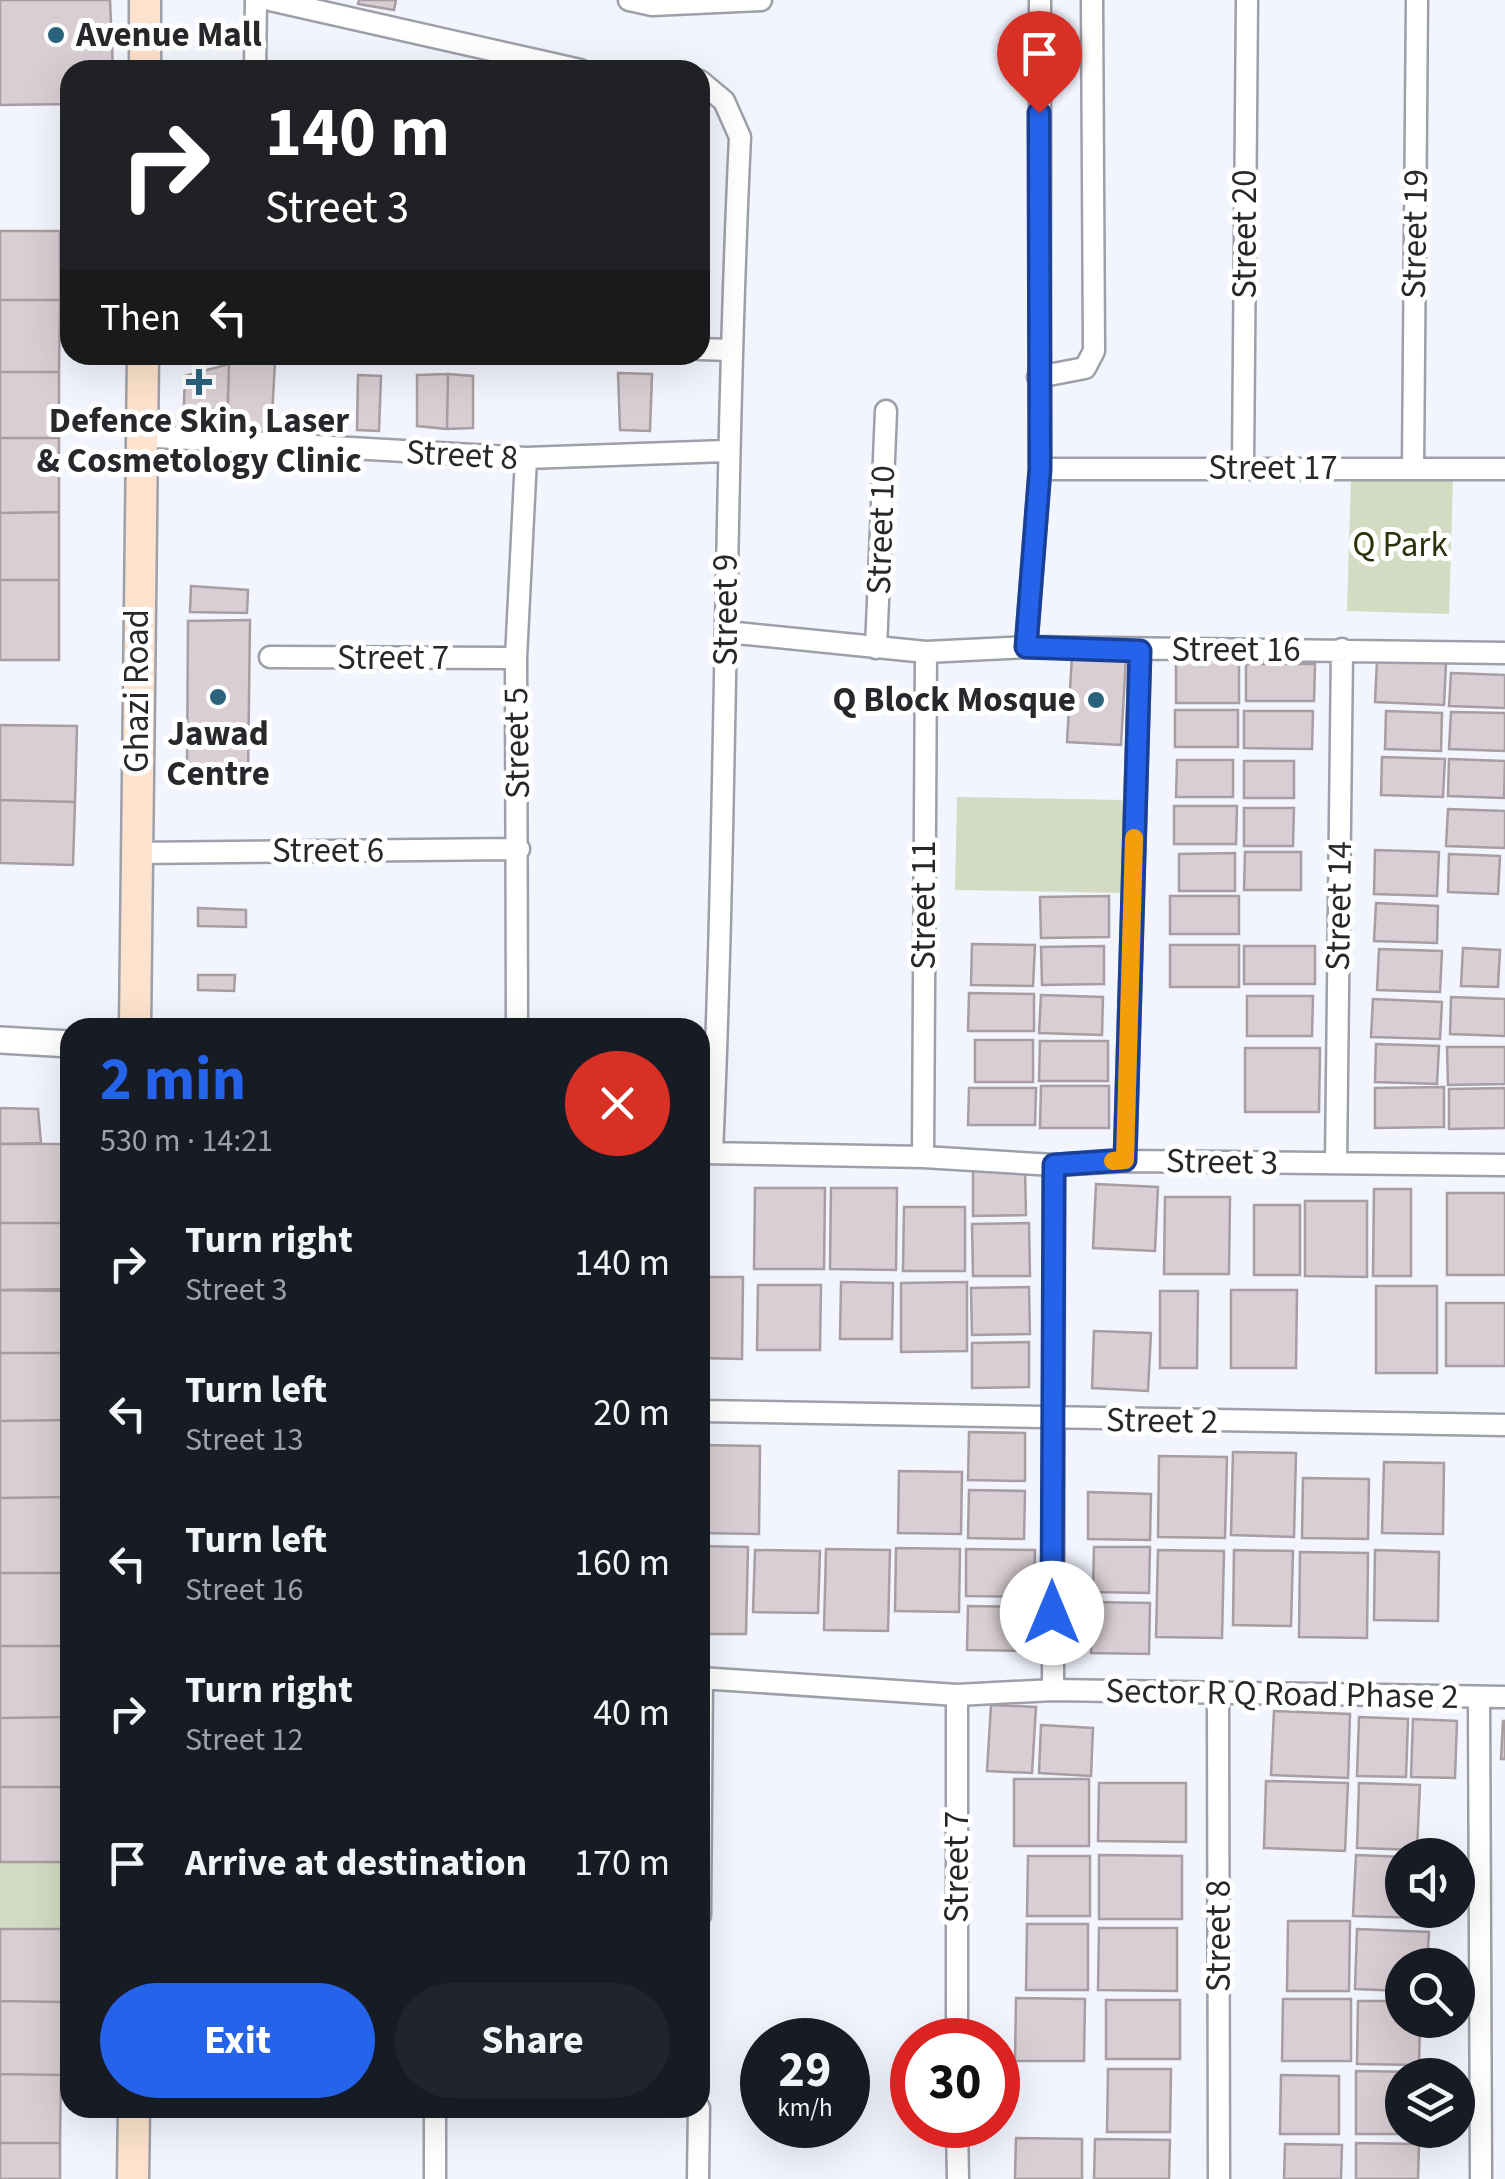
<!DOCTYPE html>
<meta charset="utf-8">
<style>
:root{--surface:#171b24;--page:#20242c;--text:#f1f3f6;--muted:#9ea1a6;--accent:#2563eb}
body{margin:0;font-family:"Source Sans 3",sans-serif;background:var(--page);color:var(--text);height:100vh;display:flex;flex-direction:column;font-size:38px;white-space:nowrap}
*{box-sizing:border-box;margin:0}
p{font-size:32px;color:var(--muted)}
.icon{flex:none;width:55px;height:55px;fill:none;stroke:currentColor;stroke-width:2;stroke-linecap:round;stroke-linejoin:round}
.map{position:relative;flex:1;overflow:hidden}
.panel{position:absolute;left:60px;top:1018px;width:650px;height:1100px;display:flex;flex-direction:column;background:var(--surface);border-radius:30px;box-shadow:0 10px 40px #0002}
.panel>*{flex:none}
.hud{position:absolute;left:60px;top:60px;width:650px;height:305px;border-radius:30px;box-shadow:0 10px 40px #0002;background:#202124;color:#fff;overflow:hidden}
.controls{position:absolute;left:1385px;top:1838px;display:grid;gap:20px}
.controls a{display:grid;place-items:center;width:90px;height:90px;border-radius:50%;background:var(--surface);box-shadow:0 10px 40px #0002;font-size:50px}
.speed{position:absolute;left:740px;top:2018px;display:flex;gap:20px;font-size:50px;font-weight:700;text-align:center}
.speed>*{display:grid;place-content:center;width:130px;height:130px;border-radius:50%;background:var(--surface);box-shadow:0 10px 40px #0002;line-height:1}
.speed small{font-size:25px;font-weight:400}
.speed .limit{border:15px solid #d22;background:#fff;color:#111}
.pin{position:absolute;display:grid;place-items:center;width:85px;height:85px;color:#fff;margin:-102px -42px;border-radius:50% 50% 50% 0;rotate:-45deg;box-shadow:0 0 10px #0007}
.pin .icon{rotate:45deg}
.me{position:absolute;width:110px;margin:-55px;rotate:0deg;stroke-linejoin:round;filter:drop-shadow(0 0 8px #0008)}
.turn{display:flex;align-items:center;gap:35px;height:210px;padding:0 40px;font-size:45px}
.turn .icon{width:130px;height:130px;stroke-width:2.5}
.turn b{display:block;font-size:70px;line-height:85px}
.then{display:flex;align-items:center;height:95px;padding:0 40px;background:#0003;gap:20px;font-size:38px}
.round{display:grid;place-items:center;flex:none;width:105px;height:105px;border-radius:52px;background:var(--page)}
.overview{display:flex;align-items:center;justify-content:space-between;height:170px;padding:0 40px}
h1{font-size:60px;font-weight:700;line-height:75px;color:var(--accent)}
.button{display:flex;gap:20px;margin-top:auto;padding:20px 40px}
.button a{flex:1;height:115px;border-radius:60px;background:var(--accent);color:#fff;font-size:40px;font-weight:700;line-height:115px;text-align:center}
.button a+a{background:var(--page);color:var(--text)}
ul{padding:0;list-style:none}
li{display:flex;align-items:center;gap:30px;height:150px;padding:0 40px}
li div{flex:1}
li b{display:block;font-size:38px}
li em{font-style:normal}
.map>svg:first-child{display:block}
.green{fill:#d3dbc2}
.building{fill:#d8ced3;stroke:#a79da2;stroke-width:2.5}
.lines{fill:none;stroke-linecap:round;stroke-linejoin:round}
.minor-casing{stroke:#9ea0a9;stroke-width:25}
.tertiary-casing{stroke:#9ea0a9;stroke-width:30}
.secondary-casing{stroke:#9ea0a9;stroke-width:35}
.minor{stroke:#fff;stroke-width:20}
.tertiary{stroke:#fff;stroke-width:25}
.secondary{stroke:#fde3cd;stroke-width:30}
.route-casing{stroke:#184099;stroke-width:25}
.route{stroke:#2563eb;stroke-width:18}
.slow{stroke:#f59e0b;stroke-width:18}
.poi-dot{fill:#2b637d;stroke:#fff;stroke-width:4}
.labels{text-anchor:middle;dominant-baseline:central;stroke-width:10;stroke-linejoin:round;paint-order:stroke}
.poi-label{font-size:35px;font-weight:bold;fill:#27282c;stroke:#fff}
.street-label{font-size:35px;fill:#27282c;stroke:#fff}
.park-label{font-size:35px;fill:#29320a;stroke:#fff}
</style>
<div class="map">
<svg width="1505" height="2179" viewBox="0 0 1505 2179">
<rect width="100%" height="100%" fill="#f2f4fe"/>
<path class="green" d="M1351,477L1453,479L1449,614L1347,611Z
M957,797L1126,800L1124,893L955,890Z
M0,1862H65L63,1929H0Z"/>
<path class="building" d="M0,0H110L113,70H70V104L0,105Z
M359,0H396L394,10L358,4Z
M0,231H60V300H0Z
M0,300H60L59,372H0Z
M251,361L275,362L271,434L227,433L229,364Z
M229,364L227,433L183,432L185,376Z
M0,372H59V438H0Z
M618,373L652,374L650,431L620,430Z
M448,374L473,376V428L447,429Z
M448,374L447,429L417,426V375Z
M358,375L381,376L379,431L357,430Z
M0,438H59V512L0,513Z
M59,512V580H0V513Z
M0,580H59V660H0Z
M191,586L248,590L247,613L190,612Z
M250,620L248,776L187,774L188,621Z
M1072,655L1126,658L1121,745L1067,742Z
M1176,655H1239V703H1176Z
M1377,661L1446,663L1444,705L1375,702Z
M1246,664H1315L1314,701H1246Z
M1451,673L1505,675V708L1449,706Z
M1175,710H1238V747H1175Z
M1244,711H1313L1312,749L1244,748Z
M1386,711L1442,713L1441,751L1385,749Z
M1451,712L1505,713V751L1449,749Z
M0,725L77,726L75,802L0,800Z
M1382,757L1445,759L1443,797L1381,795Z
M1449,759L1505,761L1504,798L1448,796Z
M1177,760H1233V797H1176Z
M1244,761H1294V798H1244Z
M0,800L75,802L73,865L0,863Z
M1174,806H1237L1236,844H1174Z
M1244,808H1294L1293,846H1244Z
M1448,809L1505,811V848L1446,846Z
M1375,850L1439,852L1437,896L1374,894Z
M1245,852H1301V890H1244Z
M1235,853V891H1179V854Z
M1449,854L1500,856L1498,894L1448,892Z
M1109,896V937L1041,938L1040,897Z
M1170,896H1239V934H1170Z
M1376,903L1438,906L1437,943L1374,941Z
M198,908L246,910V927L198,926Z
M972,944L1035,945L1033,986L971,985Z
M1170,945H1239V987H1170Z
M1104,946V984L1042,985L1041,947Z
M1244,946H1315V984H1244Z
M1463,948L1500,950L1498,987L1461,986Z
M1379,949L1442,951L1440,992L1377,990Z
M198,975H235L234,991L198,990Z
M969,993L1034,994V1031H968Z
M1041,995L1103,997L1102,1035L1039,1033Z
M1247,996H1313L1312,1036H1247Z
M1451,997L1505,999V1036L1450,1034Z
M1373,999L1442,1002L1440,1039L1371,1037Z
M975,1040H1033V1082H975Z
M1040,1041H1108V1081H1039Z
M1376,1044L1439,1046L1437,1084L1375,1082Z
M1447,1047H1505V1084L1448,1085Z
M1245,1048H1320L1319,1112H1245Z
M1041,1086H1109V1128H1040Z
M1444,1087V1127L1375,1128V1088Z
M969,1088H1036L1035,1125H968Z
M1505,1088V1128L1449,1129V1089Z
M0,1108L38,1109L41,1143L0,1144Z
M0,1144H70V1223H0Z
M973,1169H1025L1026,1215L973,1216Z
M1096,1184L1158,1187L1155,1251L1093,1248Z
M755,1188H825L824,1269H754Z
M831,1188H897L896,1270L830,1269Z
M1374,1189H1411V1276H1373Z
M1447,1193H1505V1275H1447Z
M1165,1197H1230L1229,1274H1164Z
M1305,1201H1367V1277L1305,1276Z
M1254,1205H1300V1275H1254Z
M904,1207H965V1271H903Z
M0,1223H70V1291L0,1290Z
M1029,1223L1030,1276H973L972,1224Z
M700,1277H743L742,1359L700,1358Z
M841,1282L893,1283L892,1339H840Z
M967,1282V1351L901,1352V1283Z
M758,1285H821L820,1350H757Z
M1376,1286H1437V1373H1376Z
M1029,1287L1030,1334L972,1335L971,1288Z
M65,1289L64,1353H0V1290Z
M1231,1290H1297L1296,1368H1231Z
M1160,1291H1198L1197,1368H1160Z
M1446,1303H1505V1366H1446Z
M1094,1331L1151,1333L1148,1391L1092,1388Z
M1029,1342V1387L972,1388V1343Z
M0,1353H64L66,1420L0,1421Z
M66,1420L67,1497L0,1498V1421Z
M969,1432L1025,1433V1481L968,1480Z
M700,1445L760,1446L759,1534L700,1533Z
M1233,1452L1296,1453L1294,1537L1231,1535Z
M1159,1456L1227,1457L1225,1538L1158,1537Z
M1384,1462L1444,1463L1443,1534L1382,1533Z
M899,1471L962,1472L961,1534L898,1533Z
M1303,1478L1369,1479L1368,1539L1302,1538Z
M969,1490L1025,1491L1024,1539L968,1538Z
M1088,1492L1151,1494L1150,1540L1088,1539Z
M67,1497V1573H0V1498Z
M700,1546L748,1547L746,1634H700Z
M1094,1547H1150L1149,1593L1093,1592Z
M896,1548L960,1549L959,1612L895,1611Z
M826,1549L890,1550L888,1631L824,1630Z
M966,1549L1035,1550L1034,1597L966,1596Z
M755,1550L820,1551L818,1613L753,1612Z
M1158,1550L1224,1551L1222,1638L1156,1637Z
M1234,1550L1293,1551L1291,1626L1233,1625Z
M1375,1550L1439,1552L1438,1621L1374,1620Z
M1300,1552L1368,1553L1367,1638L1299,1637Z
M0,1573H67V1646H0Z
M1092,1602L1150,1603L1149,1654L1091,1653Z
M968,1606L1035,1607L1034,1651L967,1650Z
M0,1646H67L68,1717L0,1718Z
M991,1705L1036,1707L1032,1773L987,1771Z
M1274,1711L1350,1714L1348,1778L1271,1775Z
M68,1717L65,1787H0V1718Z
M1359,1717L1408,1719L1406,1777L1357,1776Z
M1413,1719L1457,1721L1455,1778L1411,1777Z
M1503,1721H1505V1759H1501Z
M1041,1725L1093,1728L1091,1776L1039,1773Z
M1014,1779H1089V1846H1014Z
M1266,1781L1348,1783L1345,1851L1264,1848Z
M1099,1783H1186V1842L1098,1841Z
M1359,1783L1420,1785L1417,1850L1357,1848Z
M0,1787H65V1862H0Z
M1099,1855L1182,1856V1919H1099Z
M1356,1855L1402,1857V1910H1422V1918L1353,1916Z
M1028,1856H1090V1916H1027Z
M1288,1921H1350L1349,1991H1287Z
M1027,1924H1088V1990H1026Z
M1099,1928H1177V1991L1098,1990Z
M0,1929H63L62,2002L0,2001Z
M1357,1929L1429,1932L1427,1965H1402V1991L1355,1989Z
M1016,1998L1085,1999L1084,2061H1015Z
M1283,1999H1351V2061H1282Z
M1106,2000H1180V2059H1106Z
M0,2001L62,2002L61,2075L0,2074Z
M1358,2001H1402V2020H1420L1419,2065L1357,2064Z
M1108,2069H1171L1170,2132H1107Z
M1356,2071L1419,2072L1402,2075V2130H1418V2134H1356Z
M0,2074L61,2075L60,2143H0Z
M1281,2075L1339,2076V2134H1280Z
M1016,2138L1082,2139V2179H1015Z
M1095,2139L1170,2140L1169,2179H1094Z
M0,2143H60V2179H0Z
M1356,2143L1419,2144L1418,2179H1356Z
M1285,2144L1342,2145L1341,2179H1284Z"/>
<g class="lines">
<g class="minor-casing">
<path id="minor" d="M270,0L580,70
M629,0L652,5L761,0
M255,70L256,0
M700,81L724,101L740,137C724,476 727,814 712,1153
M700,349L730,350
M1038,377L1085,368L1094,351L1092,0
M139,436L526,458L726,451
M1243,467L1247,0
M1413,467L1417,0
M1040,469H1505
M727,632L926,652L1026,647L1505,653
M1026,647L1040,469V0
M876,648L886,411
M270,657L516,658
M136,853L519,849
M517,1028L516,658L526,458
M702,1153L923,1157L1054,1165L1125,1161L1505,1165
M923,1157L926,652
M1125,1161L1140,651
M1336,1163L1342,649
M700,1411L1505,1425
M700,1678L957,1695L1053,1690L1505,1697
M1053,1690L1054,1165
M1218,1694L1219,2179
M957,1695V2040
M1479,1698L1481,2179
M700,1915L702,1678
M957,2125L958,2179
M435,2179V2108
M698,2179L699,2108"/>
</g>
<g class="tertiary-casing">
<path id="tertiary" d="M0,1040L70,1044"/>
</g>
<g class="secondary-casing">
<path id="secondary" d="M145,70V0
M135,1028L143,355
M133,2179L134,2108"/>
</g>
<use href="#minor" class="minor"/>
<use href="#tertiary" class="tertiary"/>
<use href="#secondary" class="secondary"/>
</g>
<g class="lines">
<g class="route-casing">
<path id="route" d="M1039,113L1040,469L1026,647L1140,651L1125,1160L1054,1165L1052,1613"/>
</g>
<use href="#route" class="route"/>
<path class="slow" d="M1113,1161L1125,1160L1134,838"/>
</g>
<g class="poi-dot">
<circle cx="56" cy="35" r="10"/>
<path d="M194 367h10v10h10v10h-10v10h-10v-10h-10v-10h10z"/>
<circle cx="218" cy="697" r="10"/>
<circle cx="1096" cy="700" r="10"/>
</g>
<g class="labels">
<g class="poi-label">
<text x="76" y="35" text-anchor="start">Avenue Mall</text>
<text x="199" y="421">Defence Skin, Laser<tspan x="199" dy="40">&amp; Cosmetology Clinic</tspan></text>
<text x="1076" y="700" text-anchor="end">Q Block Mosque</text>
<text x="218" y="734">Jawad<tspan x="218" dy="40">Centre</tspan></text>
</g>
<g class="street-label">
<text transform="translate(1245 234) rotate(-90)">Street 20</text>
<text transform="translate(1415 234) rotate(-89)">Street 19</text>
<text transform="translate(462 455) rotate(3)">Street 8</text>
<text x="1273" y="468">Street 17</text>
<text transform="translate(881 530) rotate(-88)">Street 10</text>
<text transform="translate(726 610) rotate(-90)">Street 9</text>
<text x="1236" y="650">Street 16</text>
<text x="393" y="658">Street 7</text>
<text transform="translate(137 691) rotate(-90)">Ghazi Road</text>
<text transform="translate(517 743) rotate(-91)">Street 5</text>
<text x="328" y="851">Street 6</text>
<text transform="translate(924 905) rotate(-90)">Street 11</text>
<text transform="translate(1339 906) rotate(-89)">Street 14</text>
<text transform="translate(1222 1162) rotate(1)">Street 3</text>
<text transform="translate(1162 1421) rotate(1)">Street 2</text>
<text transform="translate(1282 1694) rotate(1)">Sector R Q Road Phase 2</text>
<text transform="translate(957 1867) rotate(-90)">Street 7</text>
<text transform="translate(1219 1936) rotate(-90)">Street 8</text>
</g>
<g class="park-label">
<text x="1400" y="545">Q Park</text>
</g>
</g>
</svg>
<div class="controls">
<a><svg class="icon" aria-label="sound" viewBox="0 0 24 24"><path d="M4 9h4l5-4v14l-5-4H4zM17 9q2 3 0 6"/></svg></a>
<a><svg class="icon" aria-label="search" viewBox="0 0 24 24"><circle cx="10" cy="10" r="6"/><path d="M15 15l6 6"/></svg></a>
<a><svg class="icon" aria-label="layers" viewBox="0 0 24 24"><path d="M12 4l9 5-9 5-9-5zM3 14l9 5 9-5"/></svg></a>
</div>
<div class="speed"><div>29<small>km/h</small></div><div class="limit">30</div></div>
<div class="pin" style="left:1039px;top:113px;background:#d93025"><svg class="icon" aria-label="arrive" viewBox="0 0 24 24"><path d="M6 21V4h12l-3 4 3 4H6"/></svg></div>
<svg class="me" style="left:1052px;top:1613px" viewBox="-20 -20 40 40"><circle r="19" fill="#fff"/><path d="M0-13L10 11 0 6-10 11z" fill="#2563eb"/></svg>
<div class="hud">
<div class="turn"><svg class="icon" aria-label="right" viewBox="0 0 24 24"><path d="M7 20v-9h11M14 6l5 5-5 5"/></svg><div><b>140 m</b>Street 3</div></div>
<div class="then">Then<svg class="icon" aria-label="left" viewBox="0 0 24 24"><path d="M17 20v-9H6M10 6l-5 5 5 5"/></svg></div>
</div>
<section class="panel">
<div class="overview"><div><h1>2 min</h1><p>530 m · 14:21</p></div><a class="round" style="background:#d93025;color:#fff"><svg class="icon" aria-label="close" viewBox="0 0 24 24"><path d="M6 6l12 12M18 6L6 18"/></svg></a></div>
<ul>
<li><svg class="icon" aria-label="right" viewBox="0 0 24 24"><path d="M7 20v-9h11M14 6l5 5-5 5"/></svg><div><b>Turn right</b><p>Street 3</p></div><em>140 m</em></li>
<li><svg class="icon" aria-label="left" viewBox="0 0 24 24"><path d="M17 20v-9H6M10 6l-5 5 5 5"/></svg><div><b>Turn left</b><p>Street 13</p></div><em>20 m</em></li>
<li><svg class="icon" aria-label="left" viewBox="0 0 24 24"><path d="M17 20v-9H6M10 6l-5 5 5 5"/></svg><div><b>Turn left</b><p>Street 16</p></div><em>160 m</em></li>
<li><svg class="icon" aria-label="right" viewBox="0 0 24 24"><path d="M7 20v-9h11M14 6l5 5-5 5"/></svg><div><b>Turn right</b><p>Street 12</p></div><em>40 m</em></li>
<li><svg class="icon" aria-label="arrive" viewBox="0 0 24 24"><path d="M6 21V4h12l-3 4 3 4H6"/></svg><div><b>Arrive at destination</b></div><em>170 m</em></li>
</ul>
<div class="button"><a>Exit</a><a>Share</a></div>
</section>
</div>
